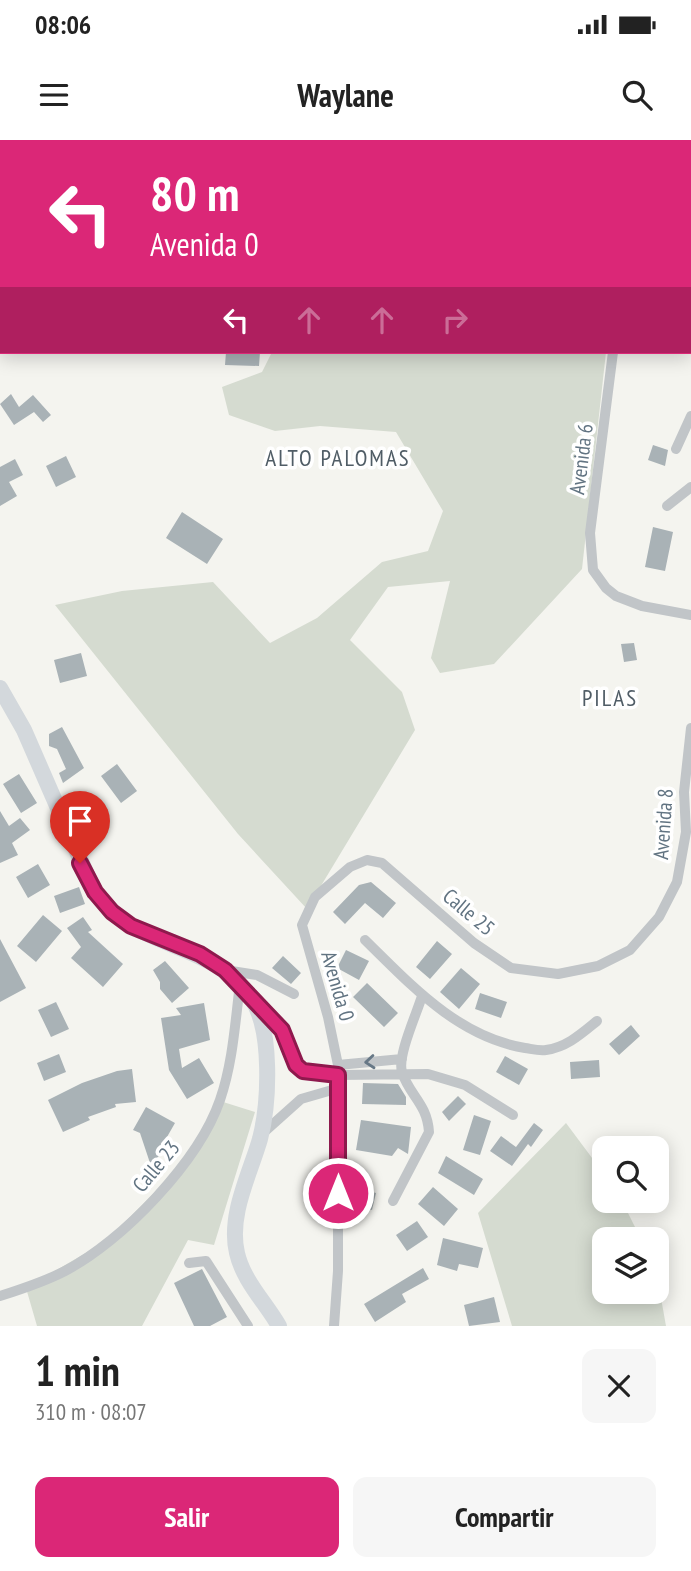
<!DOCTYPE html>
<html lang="es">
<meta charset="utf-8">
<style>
:root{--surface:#fff;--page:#f6f6f6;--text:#222;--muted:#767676;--accent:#db2777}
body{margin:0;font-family:"PT Sans Narrow",sans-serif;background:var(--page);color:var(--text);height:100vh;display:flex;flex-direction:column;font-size:26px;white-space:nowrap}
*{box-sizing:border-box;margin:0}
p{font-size:23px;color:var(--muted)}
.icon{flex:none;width:38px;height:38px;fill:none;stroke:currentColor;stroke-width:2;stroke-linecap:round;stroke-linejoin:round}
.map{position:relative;height:1186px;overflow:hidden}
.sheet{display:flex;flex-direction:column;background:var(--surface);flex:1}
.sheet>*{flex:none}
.hud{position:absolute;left:0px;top:0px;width:691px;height:214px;box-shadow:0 4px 18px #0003;background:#db2777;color:#fff;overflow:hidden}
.tools{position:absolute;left:592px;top:996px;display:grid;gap:14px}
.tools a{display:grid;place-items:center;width:77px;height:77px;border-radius:14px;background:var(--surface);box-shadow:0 4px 18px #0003;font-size:35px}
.pin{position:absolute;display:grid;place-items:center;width:60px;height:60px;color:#fff;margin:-72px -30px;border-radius:50% 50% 50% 0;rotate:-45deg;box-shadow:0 0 7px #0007}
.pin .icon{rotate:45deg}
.me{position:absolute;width:77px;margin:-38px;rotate:0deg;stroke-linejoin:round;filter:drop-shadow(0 0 5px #0008)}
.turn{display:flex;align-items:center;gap:24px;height:147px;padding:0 35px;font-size:32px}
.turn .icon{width:91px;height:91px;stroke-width:2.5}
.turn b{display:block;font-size:49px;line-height:60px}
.lanes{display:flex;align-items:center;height:66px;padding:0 35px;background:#0003;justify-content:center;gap:35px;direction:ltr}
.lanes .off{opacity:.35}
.round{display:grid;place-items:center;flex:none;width:74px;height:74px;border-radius:14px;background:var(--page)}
.overview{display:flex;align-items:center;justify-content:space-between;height:119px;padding:0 35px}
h1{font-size:42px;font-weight:700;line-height:52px}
.cta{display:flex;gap:14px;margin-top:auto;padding:14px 35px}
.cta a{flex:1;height:80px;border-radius:14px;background:var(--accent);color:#fff;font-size:28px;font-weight:700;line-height:80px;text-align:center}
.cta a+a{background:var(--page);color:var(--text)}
.status{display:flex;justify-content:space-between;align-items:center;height:49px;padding:0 35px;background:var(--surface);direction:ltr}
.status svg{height:19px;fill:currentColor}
header{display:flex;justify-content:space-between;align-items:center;height:91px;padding:0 35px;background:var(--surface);font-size:32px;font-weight:700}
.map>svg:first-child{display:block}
.green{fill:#d5dbd0}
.building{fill:#a9b2b6}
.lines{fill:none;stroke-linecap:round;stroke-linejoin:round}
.minor{stroke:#c1c5c8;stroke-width:10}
.secondary{stroke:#d3d8dc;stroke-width:16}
.oneway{stroke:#677886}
.route-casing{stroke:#8e194d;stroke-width:18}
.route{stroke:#db2777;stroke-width:12}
.labels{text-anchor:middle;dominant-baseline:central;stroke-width:7;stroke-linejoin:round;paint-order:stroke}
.street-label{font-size:21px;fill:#627482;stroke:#fff}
.neighbourhood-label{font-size:23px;letter-spacing:2px;fill:#505d66;stroke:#fff}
</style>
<div class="status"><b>08:06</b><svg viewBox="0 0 49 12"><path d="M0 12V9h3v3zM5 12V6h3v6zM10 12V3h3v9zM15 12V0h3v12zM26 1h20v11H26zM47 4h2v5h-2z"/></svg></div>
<header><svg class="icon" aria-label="menu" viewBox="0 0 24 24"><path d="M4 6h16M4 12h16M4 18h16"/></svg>Waylane<svg class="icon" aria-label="search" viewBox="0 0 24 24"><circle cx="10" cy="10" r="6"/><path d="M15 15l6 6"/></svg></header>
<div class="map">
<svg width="691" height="1186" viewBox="0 0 691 1186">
<rect width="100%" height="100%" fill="#f4f4ef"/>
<path class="green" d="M450,0H649L650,2H449Z
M272,212H606L582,429L494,524L440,533L431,518L450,441L388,447L350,500L402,552L415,590L307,769L238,694L55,465L122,451L213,442L270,503L317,478L382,422L428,411L443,371L396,292L320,286L275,291L229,275L222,247L262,232Z
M220,961L255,972L214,1105L188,1100L142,1186H37L26,1148L106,1101L193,1014Z
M566,983L604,1034V1060L622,1061L641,1099H604V1152H656V1130L666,1186H512L478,1073Z"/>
<path class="building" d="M226,212H260L259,226L225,225Z
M11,254L19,267L33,255L51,275L43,282L34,272L14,285L0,264Z
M653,305L668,310L665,326L648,320Z
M66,316L76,337L56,347L46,326Z
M15,319L23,335L9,342L17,356L0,366V327Z
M182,372L223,399L207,424L166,398Z
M653,387L673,392L665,431L645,427Z
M634,503L637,520L624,522L621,504Z
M81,513L87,536L60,543L54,520Z
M62,587L84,628L63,643L59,633L66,629L57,609L49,606V594Z
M117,624L137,651L121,663L101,636Z
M19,634L37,663L21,673L3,644Z
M0,671L9,686L20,678L30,690L12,703L18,715L0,723Z
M38,724L50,745L28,758L16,737Z
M371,742L396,763L383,778L365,763L345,784L333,772L359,745Z
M79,747L85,764L60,773L54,756Z
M43,775L62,791L36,822L17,806Z
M83,777L92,790L88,792L123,824L103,847L71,818L81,807L67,788Z
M0,799L26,848L0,862Z
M437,801L452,814L430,839L416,827Z
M346,810L369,821L359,840L337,828Z
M283,816L301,833L291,844L272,828Z
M165,821L189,848L172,863L160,849V842L153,830Z
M461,828L480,844L459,869L440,852Z
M367,843L398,873L384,887L353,857Z
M480,853L507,862L501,878L475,869Z
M56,862L69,889L51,897L38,870Z
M204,863L210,900L179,909L182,928L199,918L214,943L187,959L169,930L161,878L181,875L176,868Z
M631,885L640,896L619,915L609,904Z
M59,914L66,932L44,941L37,923Z
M505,916L528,929L519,945L496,932Z
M599,920L600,937L571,939L570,922Z
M132,929L136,962L115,964L116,967L88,977L90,980L63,992L48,960L82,943L117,931Z
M363,943L398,944L406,957V965L362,964Z
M458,956L466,964L449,981L442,972Z
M146,967L175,983L159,1011L161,1013L151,1026L140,993L133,990Z
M474,975L491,981L480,1015L463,1010Z
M361,980L411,987L408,1014L398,1008L392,1016L356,1010Z
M534,983L543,990L531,1007L528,1004L512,1026L490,1011L501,996L516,1007Z
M446,1016L483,1039L474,1055L438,1033Z
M433,1047L458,1069L444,1086L418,1064Z
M358,1049L376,1053L372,1070L354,1065Z
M417,1081L428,1097L407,1111L396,1095Z
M443,1098L483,1108L478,1128L459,1124L457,1131L437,1125Z
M423,1128L429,1139L402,1154L406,1162L375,1182L364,1164Z
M202,1129L227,1177L210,1186H194L174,1143Z
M494,1157L500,1182L469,1186L464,1165Z"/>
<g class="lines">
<path class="minor" d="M690,57L691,55
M613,212L590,393L593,430L606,448L616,456L642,466L691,475
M676,309L691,276
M667,366L691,347
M365,800C411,845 458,897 525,908C532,909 539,911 546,910C567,907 581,894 597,881
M225,830L257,835L294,854
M257,864L282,890L296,925L303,931L338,935L428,934L465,945L513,975
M338,925L402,919
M263,993L301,959L339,948
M393,1061L429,992C427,963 409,955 402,932C397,916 417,873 422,856
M189,1123L206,1121L248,1186
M0,1156C22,1149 44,1142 65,1131C123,1101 199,1021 220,960C233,922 235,883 240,844
M334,1186L338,1131V925L328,877L302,785L315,757L350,727L367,720L382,723L474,803L511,828L558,834L598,826L630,810L659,777L677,742L686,692L684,652L691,588"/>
<path class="secondary" d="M0,548L24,590L95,753C106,765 115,776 130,785C172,810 221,814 251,858C273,889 269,964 260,999C250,1034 228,1075 237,1113C243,1140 265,1162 279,1186"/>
</g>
<defs><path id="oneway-chevron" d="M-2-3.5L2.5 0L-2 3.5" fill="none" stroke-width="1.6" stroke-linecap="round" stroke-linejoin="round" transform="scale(1.75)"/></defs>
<use class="oneway" href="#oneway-chevron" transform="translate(370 922) rotate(175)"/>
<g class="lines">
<g class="route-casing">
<path id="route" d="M80,723L95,752L112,772L131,786L200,814L225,830L282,890L296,925L303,931L338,935V1053"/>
</g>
<use href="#route" class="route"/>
</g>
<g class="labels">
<g class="street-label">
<text transform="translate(581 319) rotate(-83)">Avenida 6</text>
<text transform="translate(663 684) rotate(-86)">Avenida 8</text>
<text transform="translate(469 772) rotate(40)">Calle 25</text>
<text transform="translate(338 846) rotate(74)">Avenida 0</text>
<text transform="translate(156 1026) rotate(-50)">Calle 23</text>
</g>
<g class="neighbourhood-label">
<text x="338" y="317">ALTO PALOMAS</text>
<text x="610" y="557">PILAS</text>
</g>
</g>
</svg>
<div class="tools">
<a><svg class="icon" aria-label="search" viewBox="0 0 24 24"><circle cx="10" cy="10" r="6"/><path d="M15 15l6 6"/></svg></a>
<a><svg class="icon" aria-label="layers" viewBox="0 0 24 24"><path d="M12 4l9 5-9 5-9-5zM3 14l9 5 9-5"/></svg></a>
</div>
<div class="pin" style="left:80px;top:723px;background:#d93025"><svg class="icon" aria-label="arrive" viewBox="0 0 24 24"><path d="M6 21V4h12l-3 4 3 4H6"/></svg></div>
<svg class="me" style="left:338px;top:1053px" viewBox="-20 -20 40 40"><circle r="17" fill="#db2777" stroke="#fff" stroke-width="3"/><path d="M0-11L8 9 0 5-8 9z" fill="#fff"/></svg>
<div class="hud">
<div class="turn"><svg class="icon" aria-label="left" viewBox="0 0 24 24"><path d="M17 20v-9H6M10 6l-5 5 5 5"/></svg><div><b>80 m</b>Avenida 0</div></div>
<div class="lanes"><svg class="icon" aria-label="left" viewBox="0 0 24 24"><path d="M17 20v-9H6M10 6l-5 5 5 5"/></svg><svg class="icon off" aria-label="ahead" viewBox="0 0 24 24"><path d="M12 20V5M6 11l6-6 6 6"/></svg><svg class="icon off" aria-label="ahead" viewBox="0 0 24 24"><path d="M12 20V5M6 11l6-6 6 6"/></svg><svg class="icon off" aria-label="right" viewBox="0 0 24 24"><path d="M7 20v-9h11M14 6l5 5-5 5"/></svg></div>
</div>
</div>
<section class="sheet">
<div class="overview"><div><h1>1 min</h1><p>310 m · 08:07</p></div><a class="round"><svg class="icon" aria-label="close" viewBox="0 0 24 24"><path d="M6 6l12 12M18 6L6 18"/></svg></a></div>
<div class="cta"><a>Salir</a><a>Compartir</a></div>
</section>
